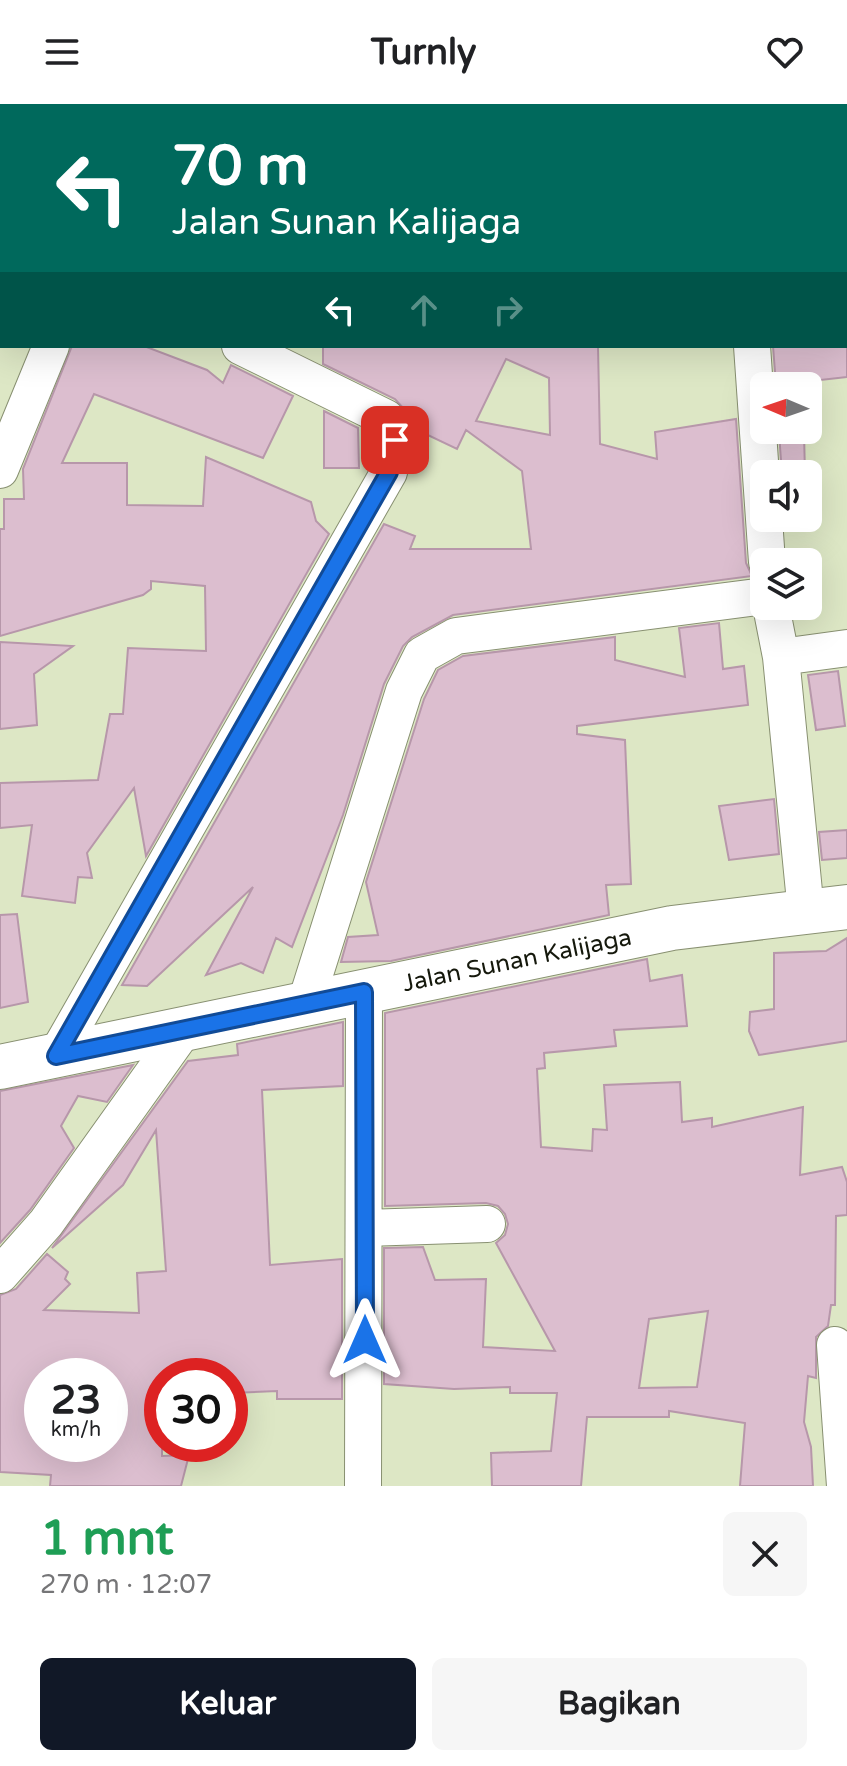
<!DOCTYPE html>
<html lang="id">
<meta charset="utf-8">
<style>
:root{--surface:#fff;--page:#f6f6f6;--text:#202124;--muted:#757577;--accent:#111827}
body{margin:0;font-family:"Varela Round",sans-serif;background:var(--page);color:var(--text);height:100vh;display:flex;flex-direction:column;font-size:30px;white-space:nowrap}
*{box-sizing:border-box;margin:0}
p{font-size:26px;color:var(--muted)}
.icon{flex:none;width:44px;height:44px;fill:none;stroke:currentColor;stroke-width:2;stroke-linecap:round;stroke-linejoin:round}
.map{position:relative;height:1382px;overflow:hidden}
.drawer{display:flex;flex-direction:column;background:var(--surface);flex:1}
.drawer>*{flex:none}
.top-card{position:absolute;left:0px;top:0px;width:848px;height:244px;box-shadow:0 8px 32px #0002;background:#00695c;color:#fff;overflow:hidden}
.needle{width:52px;rotate:272deg}
.buttons{position:absolute;left:750px;top:268px;display:grid;gap:16px}
.buttons a{display:grid;place-items:center;width:72px;height:72px;border-radius:12px;background:var(--surface);box-shadow:0 8px 32px #0002;font-size:40px}
.speed{position:absolute;left:24px;top:1254px;display:flex;gap:16px;font-size:40px;font-weight:700;text-align:center}
.speed>*{display:grid;place-content:center;width:104px;height:104px;border-radius:50%;background:var(--surface);box-shadow:0 8px 32px #0002;line-height:1}
.speed small{font-size:20px;font-weight:400}
.speed .limit{border:12px solid #d22;background:#fff;color:#111}
.pin{position:absolute;display:grid;place-items:center;width:68px;height:68px;color:#fff;margin:-34px;border-radius:16px;box-shadow:0 4px 12px #0006}
.me{position:absolute;width:88px;margin:-44px;rotate:0deg;stroke-linejoin:round;filter:drop-shadow(0 0 6px #0008)}
.turn{display:flex;align-items:center;gap:28px;height:168px;padding:0 40px;font-size:36px}
.turn .icon{width:104px;height:104px;stroke-width:2.5}
.turn b{display:block;font-size:56px;line-height:68px}
.lanes{display:flex;align-items:center;height:76px;padding:0 40px;background:#0003;justify-content:center;gap:40px;direction:ltr}
.lanes .off{opacity:.35}
.round{display:grid;place-items:center;flex:none;width:84px;height:84px;border-radius:12px;background:var(--page)}
.headline{display:flex;align-items:center;justify-content:space-between;height:136px;padding:0 40px}
h1{font-size:48px;font-weight:700;line-height:60px;color:#1e9e55}
.primary-button{display:flex;gap:16px;margin-top:auto;padding:16px 40px}
.primary-button a{flex:1;height:92px;border-radius:12px;background:var(--accent);color:#fff;font-size:32px;font-weight:700;line-height:92px;text-align:center}
.primary-button a+a{background:var(--page);color:var(--text)}
header{display:flex;justify-content:space-between;align-items:center;height:104px;padding:0 40px;background:var(--surface);font-size:36px;font-weight:700}
.map>svg:first-child{display:block}
.building{fill:#dcbecf;stroke:#b797aa;stroke-width:2;fill-rule:evenodd}
.lines{fill:none;stroke-linecap:round;stroke-linejoin:round}
.minor-casing{stroke:#889071;stroke-width:38}
.tertiary-casing{stroke:#889071;stroke-width:46}
.trunk-casing{stroke:#7f9529;stroke-width:46}
.minor{stroke:#fff;stroke-width:36}
.tertiary{stroke:#fff;stroke-width:44}
.trunk{stroke:#c6e060;stroke-width:44}
.route-casing{stroke:#114b97;stroke-width:20}
.route{stroke:#1a73e8;stroke-width:14}
.labels{text-anchor:middle;dominant-baseline:central;stroke-width:7;stroke-linejoin:round;paint-order:stroke}
.street-label{font-size:24px;fill:#15180c;stroke:#fff}
</style>
<header><svg class="icon" aria-label="menu" viewBox="0 0 24 24"><path d="M4 6h16M4 12h16M4 18h16"/></svg>Turnly<svg class="icon" aria-label="heart" viewBox="0 0 24 24"><path d="M12 20l-8-8c-3-5 5-10 8-4 3-6 11-1 8 4z"/></svg></header>
<div class="map">
<svg width="847" height="1382" viewBox="0 0 847 1382">
<rect width="100%" height="100%" fill="#dde7c5"/>
<path class="building" d="M72,242H144L207,266L223,279L231,261L293,292L263,354L94,290L62,359H127V401L203,402L206,353L311,398L316,417L329,430L146,752L134,684L87,749L92,774L78,773L75,799L22,792L32,721L0,724V679L98,676L110,610H123L128,544L206,547L205,482L151,477V485L143,491L0,532V425H4V395H24L23,365Z
M323,242H598L600,340L657,355L655,328L736,315L746,459L752,472L453,511L412,533L403,542L384,580L343,711L292,843L276,834L263,869L241,859L206,871L253,783L147,882L122,881L384,420L415,432L410,445H531L522,367L466,326L457,345L413,324L405,306L395,295L323,260ZM506,255L549,274L550,331L476,317Z
M773,242H847V273L776,281Z
M324,307L358,324L359,364H324Z
M779,329H804L805,370H782Z
M719,519L723,565L744,562L748,601L577,622V630L625,636L631,780L606,781L609,811L391,857L341,858L348,833L378,831L366,778L424,595L438,566L463,552L615,533V556L685,573L679,524Z
M0,538L73,542L34,570L37,621L0,625Z
M838,567L845,622L816,626L808,571Z
M774,695L779,750L729,756L719,702Z
M847,726V754L822,756L819,728Z
M17,810L28,898L0,904V811Z
M847,834V937L759,951L749,927L750,908L774,905V849L826,847Z
M647,855L650,877L682,871L687,922L614,926L616,942L544,949L545,964L537,965L541,1043L592,1047L593,1025L607,1026L604,981L680,978L682,1018L712,1014V1023L803,1003L800,1071L842,1063L847,1078V1111L836,1112L835,1201H831L828,1222L816,1233V1274L808,1272L804,1318L811,1343L813,1382H740L745,1319L669,1307V1313H587L581,1382H492L491,1349L551,1347L557,1289H510V1283L454,1285L384,1280V1144L423,1143L435,1176L486,1175L483,1243L555,1247L496,1139L505,1131L508,1120L505,1110L498,1102L486,1099L385,1102V909ZM708,1207L697,1283L639,1284L649,1215Z
M343,918V982L262,986L270,1161L342,1155V1295H277V1287L230,1289V1272H162V1352L189,1351L181,1382H50L51,1371L0,1368V1191L16,1185L47,1150L68,1168L65,1175L70,1180L44,1206L139,1209L137,1169L166,1167L156,1026L123,1081L52,1144L188,957L238,951L237,940ZM42,1272H110V1340H42Z
M133,961L107,998L78,992L61,1022L74,1044L30,1106L0,1139V987Z"/>
<g class="lines">
<g class="minor-casing">
<path id="minor" d="M734,0L735,2
M159,2L160,0
M605,2L606,0
M752,242L767,458
M0,366L51,242
M771,502L781,553L806,808
M781,553L847,544
M306,898L404,587L422,551L456,532L764,492
M56,952L389,368L395,336L386,314L240,242
M365,1124L487,1120
M0,1171L46,1119L186,923
M835,1241L845,1382
M363,1382L364,888"/>
</g>
<g class="tertiary-casing">
<g id="tertiary">
<path id="s1" d="M0,963L672,824L847,803"/>
</g>
</g>
<g class="trunk-casing">
<path id="trunk" d="M0,15L2,12"/>
</g>
<use href="#minor" class="minor"/>
<use href="#tertiary" class="tertiary"/>
<use href="#trunk" class="trunk"/>
</g>
<g class="lines">
<g class="route-casing">
<path id="route" d="M365,1236L364,888L56,952L389,368L395,336"/>
</g>
<use href="#route" class="route"/>
</g>
<g class="labels">
<g class="street-label">
<text stroke="none"><textPath href="#s1" startOffset="528">Jalan Sunan Kalijaga</textPath></text>
</g>
</g>
</svg>
<div class="buttons">
<a><svg class="needle" viewBox="-14 -14 28 28"><path d="M0-13l5 13h-10z" fill="#e53935"/><path d="M0 13l5-13h-10z" fill="#757577"/></svg></a>
<a><svg class="icon" aria-label="sound" viewBox="0 0 24 24"><path d="M4 9h4l5-4v14l-5-4H4zM17 9q2 3 0 6"/></svg></a>
<a><svg class="icon" aria-label="layers" viewBox="0 0 24 24"><path d="M12 4l9 5-9 5-9-5zM3 14l9 5 9-5"/></svg></a>
</div>
<div class="speed"><div>23<small>km/h</small></div><div class="limit">30</div></div>
<div class="pin" style="left:395px;top:336px;background:#d93025"><svg class="icon" aria-label="arrive" viewBox="0 0 24 24"><path d="M6 21V4h12l-3 4 3 4H6"/></svg></div>
<svg class="me" style="left:365px;top:1236px" viewBox="-20 -20 40 40"><path d="M0-17L14 15 0 8-14 15z" fill="#1a73e8" stroke="#fff" stroke-width="4"/></svg>
<div class="top-card">
<div class="turn"><svg class="icon" aria-label="left" viewBox="0 0 24 24"><path d="M17 20v-9H6M10 6l-5 5 5 5"/></svg><div><b>70 m</b>Jalan Sunan Kalijaga</div></div>
<div class="lanes"><svg class="icon" aria-label="left" viewBox="0 0 24 24"><path d="M17 20v-9H6M10 6l-5 5 5 5"/></svg><svg class="icon off" aria-label="ahead" viewBox="0 0 24 24"><path d="M12 20V5M6 11l6-6 6 6"/></svg><svg class="icon off" aria-label="right" viewBox="0 0 24 24"><path d="M7 20v-9h11M14 6l5 5-5 5"/></svg></div>
</div>
</div>
<section class="drawer">
<div class="headline"><div><h1>1 mnt</h1><p>270 m · 12:07</p></div><a class="round"><svg class="icon" aria-label="close" viewBox="0 0 24 24"><path d="M6 6l12 12M18 6L6 18"/></svg></a></div>
<div class="primary-button"><a>Keluar</a><a>Bagikan</a></div>
</section>
